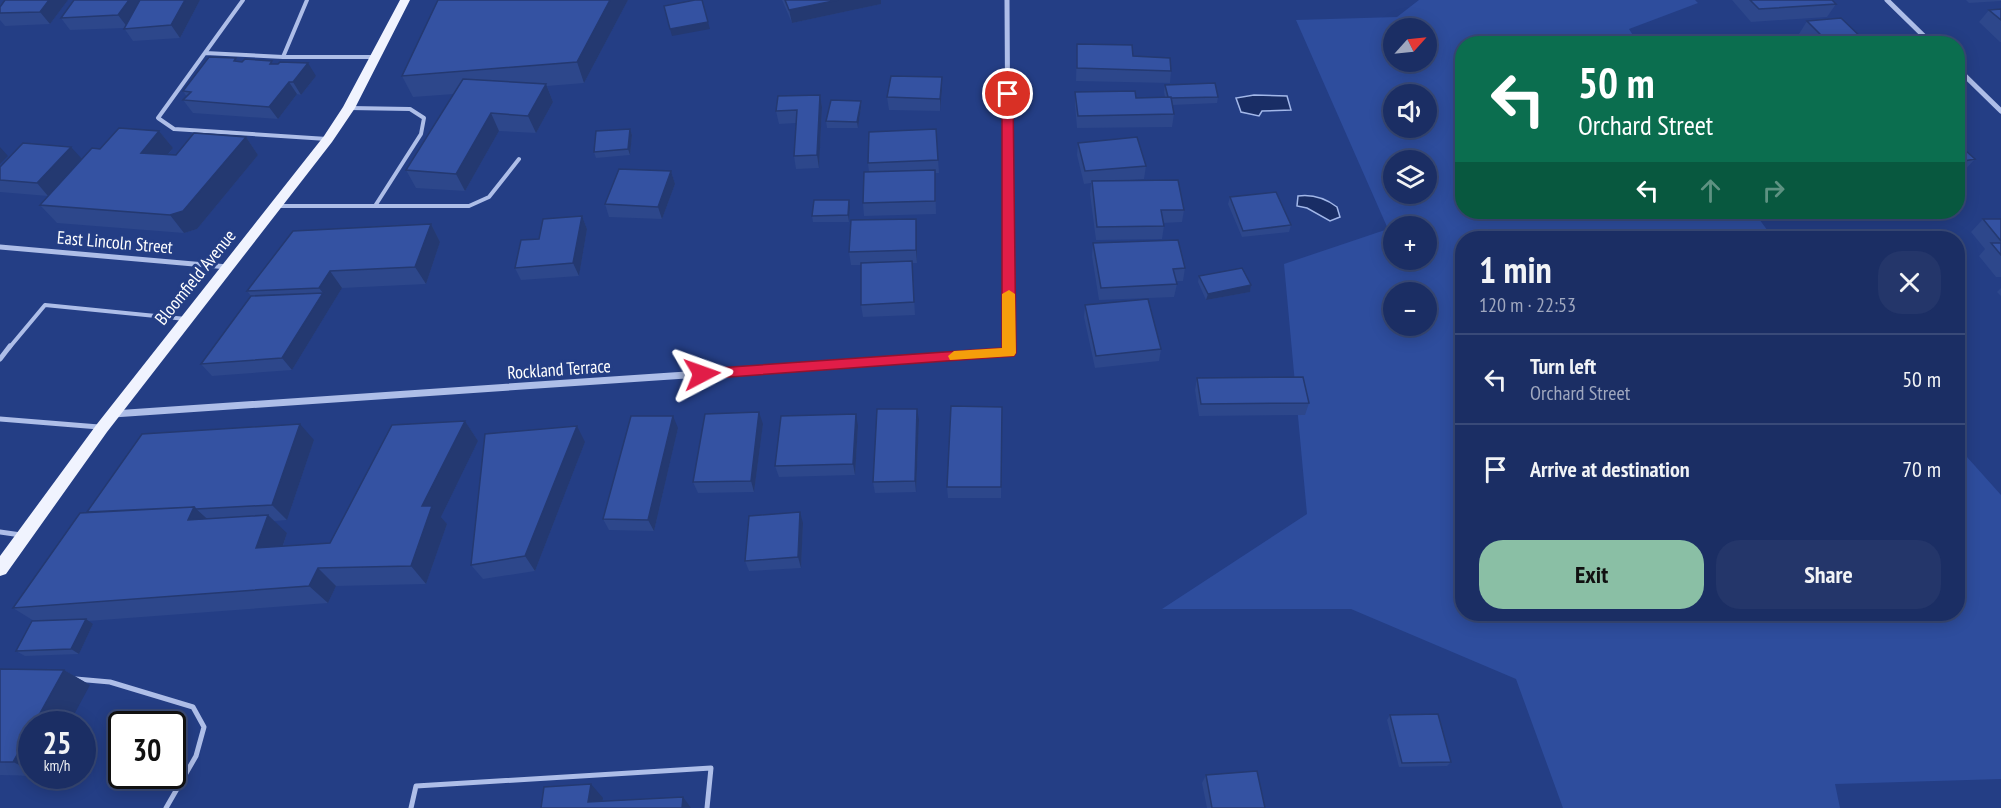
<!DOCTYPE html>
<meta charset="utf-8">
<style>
:root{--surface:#1b2e64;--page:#24366a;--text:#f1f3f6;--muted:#a0a8bf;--line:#394a78;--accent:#8abfa5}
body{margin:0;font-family:"PT Sans Narrow",sans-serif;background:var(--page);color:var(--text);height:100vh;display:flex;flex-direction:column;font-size:22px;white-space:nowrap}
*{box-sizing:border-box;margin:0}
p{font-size:20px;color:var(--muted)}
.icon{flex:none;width:33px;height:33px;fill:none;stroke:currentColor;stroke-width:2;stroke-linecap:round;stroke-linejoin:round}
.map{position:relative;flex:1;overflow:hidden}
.sheet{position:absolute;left:1455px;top:231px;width:510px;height:390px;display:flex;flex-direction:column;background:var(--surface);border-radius:24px;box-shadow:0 3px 15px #0003,0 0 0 2px var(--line)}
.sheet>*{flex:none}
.hud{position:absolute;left:1455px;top:36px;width:510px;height:183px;border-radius:24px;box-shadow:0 3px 15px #0003,0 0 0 2px var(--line);background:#0b6e4f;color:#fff;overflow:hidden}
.needle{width:39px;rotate:63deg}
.buttons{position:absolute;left:1383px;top:18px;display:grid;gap:12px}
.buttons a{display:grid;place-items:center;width:54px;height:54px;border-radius:50%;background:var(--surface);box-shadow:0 3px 15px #0003,0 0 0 2px var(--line);font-size:30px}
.speed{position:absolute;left:18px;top:711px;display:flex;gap:12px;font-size:30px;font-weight:700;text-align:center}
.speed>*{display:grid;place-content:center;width:78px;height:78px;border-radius:50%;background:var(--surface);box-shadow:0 3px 15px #0003,0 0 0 2px var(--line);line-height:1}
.speed small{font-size:15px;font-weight:400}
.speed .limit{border:3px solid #111;border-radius:9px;background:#fff;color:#111}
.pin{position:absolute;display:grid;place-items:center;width:51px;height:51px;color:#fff;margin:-26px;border:3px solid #fff;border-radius:50%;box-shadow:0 2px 6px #0007}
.me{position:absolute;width:66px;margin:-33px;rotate:86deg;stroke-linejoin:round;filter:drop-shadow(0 0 4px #0008)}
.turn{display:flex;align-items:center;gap:21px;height:126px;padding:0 24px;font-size:27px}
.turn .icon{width:78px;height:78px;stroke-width:2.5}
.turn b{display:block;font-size:42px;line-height:51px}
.lanes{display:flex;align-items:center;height:57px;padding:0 24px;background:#0003;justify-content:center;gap:30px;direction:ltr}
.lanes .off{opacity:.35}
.round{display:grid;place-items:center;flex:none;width:63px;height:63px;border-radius:24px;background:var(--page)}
.overview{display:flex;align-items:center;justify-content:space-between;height:102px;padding:0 24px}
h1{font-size:36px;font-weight:700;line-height:45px}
.action{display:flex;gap:12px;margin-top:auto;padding:12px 24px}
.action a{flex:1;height:69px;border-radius:24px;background:var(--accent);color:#111;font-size:24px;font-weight:700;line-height:69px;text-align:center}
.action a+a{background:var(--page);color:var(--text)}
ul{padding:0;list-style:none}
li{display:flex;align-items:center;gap:18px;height:90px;padding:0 24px;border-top:2px solid var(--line)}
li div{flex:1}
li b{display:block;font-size:22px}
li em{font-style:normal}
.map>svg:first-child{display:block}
.green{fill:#2e4d9d;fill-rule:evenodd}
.water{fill:#192d65;stroke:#a2b7e9;stroke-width:1.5}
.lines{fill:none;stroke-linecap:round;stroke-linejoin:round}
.service-far1{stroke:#aebee8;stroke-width:4}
.service{stroke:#aebee8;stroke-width:5}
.minor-far1{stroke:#aebee8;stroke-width:5}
.minor{stroke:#aebee8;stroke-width:7}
.primary{fill:#f0f3fe;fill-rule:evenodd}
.wall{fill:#2d478b}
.shaded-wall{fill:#243971}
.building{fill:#3452a2;stroke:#243971;stroke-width:1.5}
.route{fill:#e11d48;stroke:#92132f;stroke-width:1.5}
.slow{fill:#f59e0b}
.labels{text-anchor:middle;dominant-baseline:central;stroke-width:6;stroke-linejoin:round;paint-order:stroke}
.street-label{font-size:18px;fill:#fff;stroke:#243e85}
</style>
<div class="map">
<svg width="2001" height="808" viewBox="0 0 2001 808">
<rect width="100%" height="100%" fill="#243e85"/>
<path class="green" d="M1419,0H1695L1698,3L1629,29L1638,43L1462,44V212H1754L1773,238H1462V614H1958V447L2001,495V779L1835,784L1840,808H1563L1516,679L1351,609H1162L1307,514L1284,264L1388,229L1296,20L1397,17ZM1394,28H1426V62H1394ZM1394,94H1426V128H1394ZM1394,160H1426V194H1394ZM1394,226H1426V260H1394ZM1394,292H1426V326H1394Z"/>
<path class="water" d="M1254,95L1287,96L1291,110L1262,111L1259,116L1241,112L1236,98Z
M1298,196C1313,194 1325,198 1337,207L1340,217L1330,221L1307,208L1297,206Z"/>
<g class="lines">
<path class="service-far1" d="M243,0L158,118L174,129L327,139
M205,53L283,57H373
M283,57L307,0
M350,108L410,109L424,118L421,134L375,206
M276,206H469L489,197L519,159
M9,348L45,305L186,319"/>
<path class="service" d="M0,359L10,346
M0,419L99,427
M0,532L21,535
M76,679L110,682L193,707L204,727L196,756L166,808
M411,808L416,786L711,768L707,808"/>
<path class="minor-far1" d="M1007,0L1009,348
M1887,0L1932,44
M1958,69L2001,111
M0,247L228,267"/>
<path class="minor" d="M113,414L1009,353V346"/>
<path class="primary" d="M400,0H410L355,108L332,142L107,432L6,574L0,576V556L97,424L324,136L343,107Z"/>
</g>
<path class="wall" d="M68,0L50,24L5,26L0,20V7Z
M74,0H200L180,38L133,41L124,28L70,30L61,18Z
M438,0H628L584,83L547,86L553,102L536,133L499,131L465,191L416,188L406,170L454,94L413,97L402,76Z
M782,0H881V4L792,23Z
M1732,0H1832L1836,4L1827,17L1751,22Z
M1966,0H2001V1L1969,3Z
M2001,9V42H2000L1979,22L1989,10Z
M1807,21L1868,44H1809L1799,34Z
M1077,44L1133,56L1171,71L1170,83L1076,81Z
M238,61L274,64L316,76L301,95L297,94L278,119L193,113L183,100L187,97L183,91Z
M1165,85L1218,97L1217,103L1172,105L1174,114L1172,127L1077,128L1075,104V92L1136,98L1165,97L1164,92Z
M942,89L940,111L889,110L887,97Z
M820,95L822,107L819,168L796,169L794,156L796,123L779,124L776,111Z
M861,107L858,128H827L826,121Z
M630,129L632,135L630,155L596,158L594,152Z
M936,129L939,173H935L936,214L864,216L863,203L869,172L868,163Z
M159,131L173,148L168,155H176L246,137L258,155L197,229L184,233L57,223L40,205L100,149Z
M23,143L48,196L0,192V167Z
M1078,143L1146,166L1144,179L1116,181L1184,210L1182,222L1163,223L1164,226L1162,239L1096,240L1090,194L1091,183L1084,184L1077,155Z
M1958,144L1975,159L1963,172L1958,173Z
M671,171L675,184L662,219L609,217L605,204Z
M1230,197L1291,225L1289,232L1242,237L1228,204Z
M850,207L849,222H813L812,216Z
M582,216L587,229L579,276L521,280L515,268L539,239Z
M1983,219H2001V277H1996L1979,256L1985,249L1971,232Z
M431,224L440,242L426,284L342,288L292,370L212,376L201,364L251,296L247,291Z
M917,231V263H912L915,315L863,317L861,305V265H851L849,252Z
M1093,243L1185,268L1183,281H1176L1177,284L1174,297L1099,300L1092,256Z
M1199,276L1251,285L1250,292L1206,300L1198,282Z
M2001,288V296L1997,292Z
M1085,305L1161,349L1159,361L1095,368L1084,317Z
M1958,337L1963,345L1958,350Z
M1197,378L1309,403L1305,415L1199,416L1195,390Z
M1002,407L1001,498H948L947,487Z
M919,420L916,492L875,493L873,482Z
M465,421L478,441L441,517L447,524L426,584L336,586L328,603L88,621L93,624L79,654L25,656L16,651L34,621L13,608L87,512L314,440L287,520L274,521L287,533L283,546L330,543Z
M763,424L754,492L698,493L693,482Z
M858,426L855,475L779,477L775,466Z
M678,428L654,531L609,530L603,519Z
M585,442L535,571L483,579L471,565Z
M803,523L801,568L749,571L745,561Z
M0,669L64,670L90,685L32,724V776H42L0,775Z
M1390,715L1451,762L1447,766L1399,767L1387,720Z
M1206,775L1265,808H1207L1202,783Z"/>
<path class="shaded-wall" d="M49,0H68L50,24L40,12Z
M129,0H147L128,28L118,15Z
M185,0H200L180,38L171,25Z
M610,0H628L584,83L577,62Z
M838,0H881V4L792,23L789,10Z
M708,22L710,29L672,36L670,29Z
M308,63L316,76L301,95L293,82Z
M942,77V89L940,111V99Z
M289,82L297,94L278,119L269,107Z
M546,84L553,102L536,133L528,116Z
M820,95L822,107L819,168L817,155Z
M861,101V107L858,128L857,122Z
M491,113L499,131L465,191L456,174Z
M630,129L632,135L630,155L628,149Z
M159,131L173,148L154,171L141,153Z
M246,137L258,155L197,229L184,233L170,215Z
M0,147L8,156L0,164Z
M71,147L82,159L48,196L37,183Z
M671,171L675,184L662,219L658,207Z
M849,200L850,207L849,222L848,215Z
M582,216L587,229L579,276L573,263Z
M916,219L917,231V263L916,250Z
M431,224L440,242L426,284L415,267Z
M330,271L342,288L292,370L282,358L323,293L319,288Z
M1251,285L1250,292L1206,300L1208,294Z
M917,409L919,420L916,492L915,481Z
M759,412L763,424L754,492L751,481Z
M856,414L858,426L855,475L853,464Z
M673,416L678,428L654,531L648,520Z
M465,421L478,441L441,517L447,524L426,584L411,566L422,506Z
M300,424L314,440L287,520L272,505Z
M577,426L585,442L535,571L525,556Z
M194,507L214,525L188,520Z
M800,512L803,523L801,568L798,557Z
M268,515L287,533L276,566L256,548Z
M318,568L336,586L328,603L309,586Z
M86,619L93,624L79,654L71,649Z
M64,670L90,685L69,724H34Z
M32,728V771L13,762Z
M591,784L603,798L601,808L588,802Z
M683,797L691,808H682Z"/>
<path class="building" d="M5,0H49L40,12L0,13V7Z
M74,0H129L118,15L61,18Z
M140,0H185L171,25L124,29Z
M438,0H610L577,62L402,76Z
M695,0H702L708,22L670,29L664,6Z
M785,0H838L789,10Z
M1750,0H1832L1836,4L1759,9Z
M2001,9V20L1989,10Z
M1841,18L1868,44H1830L1807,21Z
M1077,44L1132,45L1133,56L1170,58L1171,71L1077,68Z
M209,57L236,58L234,61L242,62L245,59L272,61L270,64H278L280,62L308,63L293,82H289L269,107L183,100L191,92L183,91Z
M891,76L942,77L940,99L887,97Z
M463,79L546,84L528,116L491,113L456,174L406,170Z
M1215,83L1218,97L1171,98V97H1168L1165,85Z
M1135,91L1136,98L1171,97L1174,114L1078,116L1075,92Z
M820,95L817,155L794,156L797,110L776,111L778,96Z
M831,100L861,101L857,122L826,121Z
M119,128L159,131L141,153L176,155L194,133L246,137L183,211L170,215L40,205L92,148L100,149Z
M630,129L628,149L594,152L596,131Z
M936,129L938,160L868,163L869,132Z
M1137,137L1146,166L1085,171L1078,143Z
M23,143L71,147L37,183L0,180V167Z
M1958,144L1975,159L1958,162Z
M619,169L671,171L658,207L605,204Z
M935,170V201L863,203L864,172Z
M1178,180L1184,210H1161L1164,226L1097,227L1092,181Z
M1276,192L1291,225L1243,231L1230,197Z
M814,200H849L848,215L812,216Z
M582,216L573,263L515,268L521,240L539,239L543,219Z
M916,219V250L849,252L851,220Z
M1983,219H2001V241Z
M431,224L415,267L330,271L319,288L247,291L293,231Z
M1178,240L1185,268L1173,269L1177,284L1101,288L1093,243Z
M1991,243H2001V255Z
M912,261L914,302L861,305V263Z
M1242,268L1251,285L1208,294L1199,276Z
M323,293L282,358L201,364L251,296Z
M1148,299L1161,349L1096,356L1085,305Z
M1958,337L1963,345H1958Z
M1303,377L1309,403L1201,404L1197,378Z
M951,406L1002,407L1001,487H947Z
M877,409H917L915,481L873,482Z
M759,412L751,481L693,482L705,414Z
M856,414L853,464L775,466L781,416Z
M631,416H673L648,520L603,519Z
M465,421L422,506H432L411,566L318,568L309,586L13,608L80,513L194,507L188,520L268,515L256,548L330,543L392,425Z
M300,424L272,505L196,509L194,507L87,512L142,434Z
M577,426L525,556L471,565L485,434Z
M800,512L798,557L745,561L749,516Z
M86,619L71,649L16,651L32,621Z
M0,669L64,670L34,724H32V728L13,762H0Z
M1438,714L1451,762L1402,763L1390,715Z
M1257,771L1265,808H1212L1206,775Z
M591,784L588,802L683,797L682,808H540H541L544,787Z"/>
<path class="route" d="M1008,91L1013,94L1016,353L1014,356L702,379L697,377L695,374L697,370L702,369L1002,348V94Z"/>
<path class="slow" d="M1009,290L1015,294L1016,353L1014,356L950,360L948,356L954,351L1002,348V294Z"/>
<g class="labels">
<g class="street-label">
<text transform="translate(115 242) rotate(5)">East Lincoln Street</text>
<text transform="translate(195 277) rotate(-51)">Bloomfield Avenue</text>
<text transform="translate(559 369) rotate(-4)">Rockland Terrace</text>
</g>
</g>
</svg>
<div class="buttons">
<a><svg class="needle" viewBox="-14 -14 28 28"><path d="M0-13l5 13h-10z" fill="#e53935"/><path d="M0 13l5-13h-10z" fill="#a0a8bf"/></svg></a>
<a><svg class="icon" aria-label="sound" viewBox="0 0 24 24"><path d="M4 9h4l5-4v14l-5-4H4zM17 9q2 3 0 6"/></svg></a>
<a><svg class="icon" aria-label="layers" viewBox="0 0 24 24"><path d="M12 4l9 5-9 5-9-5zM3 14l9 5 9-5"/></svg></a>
<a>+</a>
<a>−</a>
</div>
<div class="speed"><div>25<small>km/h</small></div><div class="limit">30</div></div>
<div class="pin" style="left:1008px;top:94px;background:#d93025"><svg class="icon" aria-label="arrive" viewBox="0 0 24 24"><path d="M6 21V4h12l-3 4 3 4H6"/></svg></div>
<svg class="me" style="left:702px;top:374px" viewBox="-20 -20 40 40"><path d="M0-17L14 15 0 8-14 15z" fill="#e11d48" stroke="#fff" stroke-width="4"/></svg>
<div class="hud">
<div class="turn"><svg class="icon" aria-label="left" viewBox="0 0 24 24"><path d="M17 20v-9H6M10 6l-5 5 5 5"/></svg><div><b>50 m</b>Orchard Street</div></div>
<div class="lanes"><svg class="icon" aria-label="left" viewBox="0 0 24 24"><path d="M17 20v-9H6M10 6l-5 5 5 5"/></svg><svg class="icon off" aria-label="ahead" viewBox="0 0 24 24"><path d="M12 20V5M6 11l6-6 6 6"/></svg><svg class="icon off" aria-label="right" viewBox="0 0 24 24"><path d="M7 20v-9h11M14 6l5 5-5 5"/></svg></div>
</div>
<section class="sheet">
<div class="overview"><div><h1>1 min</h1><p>120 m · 22:53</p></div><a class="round"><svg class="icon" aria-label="close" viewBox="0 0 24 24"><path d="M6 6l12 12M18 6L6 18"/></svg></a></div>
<ul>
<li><svg class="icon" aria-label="left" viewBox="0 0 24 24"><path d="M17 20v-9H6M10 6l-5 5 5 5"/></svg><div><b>Turn left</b><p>Orchard Street</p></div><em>50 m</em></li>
<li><svg class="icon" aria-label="arrive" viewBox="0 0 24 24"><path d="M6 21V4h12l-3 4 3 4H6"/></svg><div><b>Arrive at destination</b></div><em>70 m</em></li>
</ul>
<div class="action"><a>Exit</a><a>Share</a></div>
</section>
</div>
